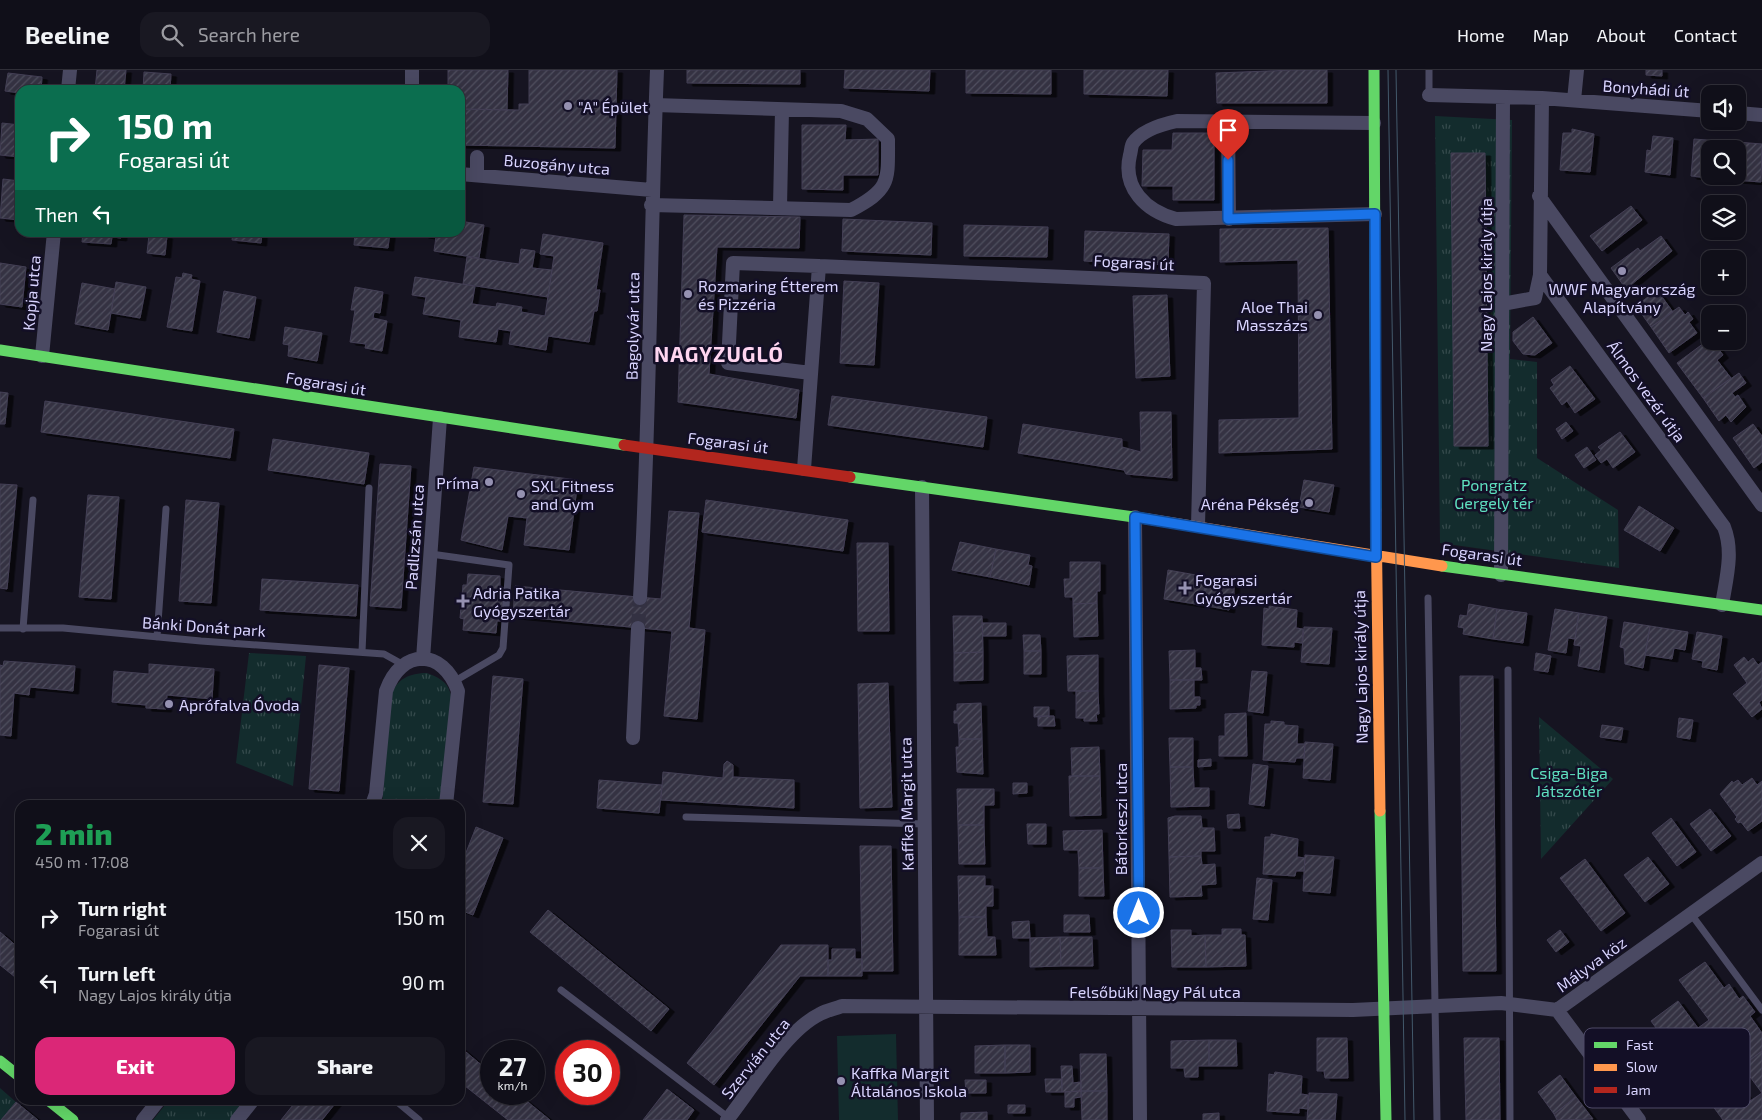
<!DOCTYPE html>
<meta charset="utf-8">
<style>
:root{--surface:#100f19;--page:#191822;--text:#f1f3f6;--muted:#9c9ca2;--line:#302f38;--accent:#db2777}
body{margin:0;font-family:"Exo 2",sans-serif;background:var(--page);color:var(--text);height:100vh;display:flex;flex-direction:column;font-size:19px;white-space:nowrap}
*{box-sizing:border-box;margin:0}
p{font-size:16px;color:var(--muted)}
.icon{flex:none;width:28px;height:28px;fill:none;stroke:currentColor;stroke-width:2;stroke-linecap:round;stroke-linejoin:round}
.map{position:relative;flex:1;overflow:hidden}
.sheet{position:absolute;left:15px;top:730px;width:450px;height:305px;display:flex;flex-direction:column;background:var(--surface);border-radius:15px;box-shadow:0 5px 20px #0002,0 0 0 1px var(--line)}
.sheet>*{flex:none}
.hud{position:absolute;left:15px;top:15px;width:450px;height:152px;border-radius:15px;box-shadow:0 5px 20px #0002,0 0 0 1px var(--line);background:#0b6e4f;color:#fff;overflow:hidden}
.fabs{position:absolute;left:1701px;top:15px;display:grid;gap:10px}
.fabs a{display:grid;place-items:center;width:45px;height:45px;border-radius:10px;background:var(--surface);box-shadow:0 5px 20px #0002,0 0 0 1px var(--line);font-size:25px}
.speed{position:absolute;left:480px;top:970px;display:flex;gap:10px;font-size:25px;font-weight:700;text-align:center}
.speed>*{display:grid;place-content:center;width:65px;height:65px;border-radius:50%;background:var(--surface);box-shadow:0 5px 20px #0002,0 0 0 1px var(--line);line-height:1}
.speed small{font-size:12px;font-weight:400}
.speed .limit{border:8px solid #d22;background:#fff;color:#111}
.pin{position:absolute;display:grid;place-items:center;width:42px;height:42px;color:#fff;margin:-51px -21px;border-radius:50% 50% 50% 0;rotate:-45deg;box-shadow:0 0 5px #0007}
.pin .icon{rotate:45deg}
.me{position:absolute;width:55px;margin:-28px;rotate:0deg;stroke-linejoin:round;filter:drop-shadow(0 0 4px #0008)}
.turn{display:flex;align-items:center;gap:18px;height:105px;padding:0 20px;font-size:22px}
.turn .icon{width:65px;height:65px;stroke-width:2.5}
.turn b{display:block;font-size:35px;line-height:42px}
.then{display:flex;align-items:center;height:48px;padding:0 20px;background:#0003;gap:10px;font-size:19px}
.round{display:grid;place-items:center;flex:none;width:52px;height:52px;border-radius:15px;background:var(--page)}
.headline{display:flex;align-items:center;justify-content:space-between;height:85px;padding:0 20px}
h1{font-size:30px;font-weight:800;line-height:38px;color:#1e9e55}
.button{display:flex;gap:10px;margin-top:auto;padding:10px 20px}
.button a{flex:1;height:58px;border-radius:15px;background:var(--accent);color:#fff;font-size:20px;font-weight:800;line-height:58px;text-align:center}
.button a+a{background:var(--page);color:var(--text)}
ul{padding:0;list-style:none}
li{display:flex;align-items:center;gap:15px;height:65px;padding:0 20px}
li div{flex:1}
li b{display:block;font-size:19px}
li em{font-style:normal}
header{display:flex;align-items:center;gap:30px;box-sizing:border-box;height:70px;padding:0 25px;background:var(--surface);border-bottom:1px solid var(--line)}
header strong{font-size:24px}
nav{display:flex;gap:28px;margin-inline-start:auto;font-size:18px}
.search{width:350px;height:45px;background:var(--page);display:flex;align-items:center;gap:12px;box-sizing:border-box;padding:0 18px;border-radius:15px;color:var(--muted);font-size:19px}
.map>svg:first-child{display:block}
.grass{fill:url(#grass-tufts)}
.garden{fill:#132c2d}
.building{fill:url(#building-hatch);stroke:#433f54;filter:url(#shadow)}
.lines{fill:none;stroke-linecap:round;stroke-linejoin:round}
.street-tunnel{stroke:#333142;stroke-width:14;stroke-dasharray:14 7;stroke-linecap:butt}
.lane{stroke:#4a4962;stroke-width:7}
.street{stroke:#4a4962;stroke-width:14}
.fast{stroke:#63d668;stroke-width:11}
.slow{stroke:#ff974d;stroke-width:11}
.jam{stroke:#b3261e;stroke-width:11}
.tram{stroke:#43596b;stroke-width:1}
.route-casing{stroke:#114b97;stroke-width:12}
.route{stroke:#1a73e8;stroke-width:9}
.poi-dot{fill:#9591b1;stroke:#130f26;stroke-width:2}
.labels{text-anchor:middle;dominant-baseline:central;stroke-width:5;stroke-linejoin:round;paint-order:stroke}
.street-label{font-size:16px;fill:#d9d4ff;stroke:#130f26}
.poi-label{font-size:16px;fill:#d9d4ff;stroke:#130f26;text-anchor:start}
.park-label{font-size:16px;fill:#5fe0c0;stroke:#130f26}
.district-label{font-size:21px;font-weight:bold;letter-spacing:1px;fill:#ffd6f0;stroke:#130f26}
.key{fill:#130f26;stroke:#4e4a67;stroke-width:1}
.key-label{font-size:14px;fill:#d9d4ff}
</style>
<header>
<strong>Beeline</strong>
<div class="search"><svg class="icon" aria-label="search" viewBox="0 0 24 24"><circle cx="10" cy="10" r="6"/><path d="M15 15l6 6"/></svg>Search here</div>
<nav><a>Home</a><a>Map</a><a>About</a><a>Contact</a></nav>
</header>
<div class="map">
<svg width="1762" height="1050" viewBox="0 0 1762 1050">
<defs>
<pattern id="grass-tufts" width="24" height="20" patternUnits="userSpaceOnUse" patternTransform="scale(1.25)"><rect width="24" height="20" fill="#132c2d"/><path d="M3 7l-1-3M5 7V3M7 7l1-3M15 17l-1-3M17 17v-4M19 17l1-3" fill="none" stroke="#354a4c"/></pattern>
<pattern id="building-hatch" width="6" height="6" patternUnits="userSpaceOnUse" patternTransform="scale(1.25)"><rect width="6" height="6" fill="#343243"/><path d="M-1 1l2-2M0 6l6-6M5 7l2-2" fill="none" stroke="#514f5f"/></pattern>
<filter id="shadow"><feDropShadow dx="5.5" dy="3" stdDeviation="0" flood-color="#0009"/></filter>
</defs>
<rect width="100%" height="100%" fill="#161421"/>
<path class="grass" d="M1435,46L1512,50L1510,289L1537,292V388L1618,440L1619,498L1440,473Z
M249,583L306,586L293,716L236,693Z
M427,603C437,607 447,611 450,622C456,638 445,713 444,735H382L391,626C396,609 410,603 427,603Z
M1539,647L1613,709L1541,789Z
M0,1018L16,1032L1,1050H0Z
M169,1030H248L232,1050H153Z"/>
<path class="garden" d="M896,964L898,1050H839L837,966Z"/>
<path class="building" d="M97,0H126L124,20H95Z
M448,0H508L507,40L460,39V20H448Z
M529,0H617L615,78L460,75V39L519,40V34H529Z
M687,0H800V14L687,13Z
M845,0H930L929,21L844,18Z
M966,0H1051V24L966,23Z
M1084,0H1168L1167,26L1084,24Z
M1295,0H1327V33H1217L1216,3Z
M1646,0H1662V6L1646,5Z
M144,2L171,4L170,20H143Z
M8,3L42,7L41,20H20V23L5,21Z
M188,16L214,18V20H188Z
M2,53L20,55V87L0,85Z
M802,55H846L845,70L878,69V105H843V120L802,119Z
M1572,59L1594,64L1590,102L1560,100L1563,63H1572Z
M1173,63H1214V130H1173V116H1142L1143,80H1172Z
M1653,66L1673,68L1670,105L1645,102L1647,80L1651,81Z
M1694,69L1720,71L1719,79H1710V106H1717L1716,109L1691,106Z
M1737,72L1762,74L1761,112L1734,110V106H1738Z
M1451,83H1485L1488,376H1454Z
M3,109L20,111V150L0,148Z
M1631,136L1642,150L1602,181L1590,166Z
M684,145L800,147L799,178L717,177L709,304L799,320L796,348L678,332Z
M843,149L932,153L931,185L842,181Z
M460,151L484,155L479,188L434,181L436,167L423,165V162H460Z
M964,155L1048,157L1047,187L964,186Z
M1328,158L1332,379L1219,383V350L1299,348L1298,190L1220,192V159Z
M1085,161L1169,164L1168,195L1084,191Z
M83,162H122L121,168L112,167L111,174L82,172Z
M233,162H262L261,173L232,170Z
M355,162H390L388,178L354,175Z
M543,164L603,173L596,220H600L597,241H594L589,272L548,266L546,280L509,274L511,261L498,259L496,272L459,267L461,250L423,244L426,227L412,225L415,207L475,216L472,234L496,237L497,233L522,237L521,242L545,246L554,186L540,184Z
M149,165L167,166L165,185L147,183Z
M1661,166L1672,181L1626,219L1611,198L1638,178L1640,181Z
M521,179L535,181L532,198L552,200L548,227L463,214L467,187L519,194Z
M0,193L26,197L22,237L0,234Z
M183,203L192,205L191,209L200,211L192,261L167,257L176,207L182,208Z
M844,211L879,213L874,295L840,293Z
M116,212L146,217L140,248L111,243Z
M82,213L115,219L108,260L75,254Z
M355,217L383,222L380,243L374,242L373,248L387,251L382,281L365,278L366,274L350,272L355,240H351Z
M1657,220L1673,242L1651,257L1636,236Z
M224,221L256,227L249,268L217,262Z
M1167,225L1170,306L1136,308L1133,226Z
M1679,237L1685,245L1688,242L1693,249L1689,252L1697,263L1669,283L1651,257Z
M1533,247L1552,273L1535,285L1523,284L1513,271V262Z
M285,257L322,263L317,291L288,286L289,275L283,274Z
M1710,271H1713L1723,285L1717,290L1731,308L1703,328L1677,293L1704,273L1705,275Z
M1570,296L1595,329L1575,343L1567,331L1562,335L1550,318L1554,315L1551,310Z
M1739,303L1746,313L1732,323L1735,327L1738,325L1746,337L1731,352L1726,345L1719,351L1703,328Z
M0,322L8,323L5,354H0Z
M832,326L987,347L983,377L828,355Z
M45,331L234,359L230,388L41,362Z
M1140,342H1171L1172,408L1126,404L1124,400L1018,383L1023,354L1122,369V377L1141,382Z
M1566,352L1573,361L1562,369L1556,359Z
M1753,354L1762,366V392L1754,398L1733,368Z
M1620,362L1635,382L1613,398L1607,389L1601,393L1595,385L1601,380L1598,377Z
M273,369L369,383L364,414L268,400Z
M1587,377L1596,390L1584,398L1575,385Z
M380,394L411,396L401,538L370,536Z
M474,397L578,410L569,480L524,475L527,448L508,446L502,480L461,470Z
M1304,410L1334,415L1329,442L1299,437Z
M0,414L17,415L7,519L0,518Z
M88,425L119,427L111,529L79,527Z
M186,430L219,433L211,533L179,531Z
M706,430L848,450L843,481L702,462Z
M1639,436L1674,458L1660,481L1624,460Z
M669,441L699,443L689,558L705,560L697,649L664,646L672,561L513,546L515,516L661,529Z
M960,472L996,479L990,507L952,500Z
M857,473H888L889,561H858Z
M996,479L1030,485L1028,495L1032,496L1029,515L990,507Z
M1070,492H1100V521H1097V533L1073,534V527H1065L1064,509H1070Z
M1168,500L1207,507L1202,535L1164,529Z
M468,504L500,506V518H504L501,551H497L496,563L463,560L464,549L460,548L463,515H467Z
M1207,507L1234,509V533L1230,532L1229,540L1202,535Z
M262,509L358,515L356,546L260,540Z
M1097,533L1098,566L1074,567L1073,534Z
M1469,534L1497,539L1493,569L1463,564L1464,558L1458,557L1460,545L1467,546Z
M1269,536L1297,540L1296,558L1303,559L1302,573L1294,572V577L1262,575L1264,538L1269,539Z
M1497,539L1527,543L1523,573L1493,569Z
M1555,539L1579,543L1575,569L1568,568L1566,583L1548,580Z
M1579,543L1607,547L1599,600L1578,596L1581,576L1574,575Z
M953,546H982L983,582L954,583Z
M1624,552L1650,556L1643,598L1625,594L1624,578L1620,577Z
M982,553H1006V566H983Z
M1650,556L1688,562L1685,580L1674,578L1672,589L1645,585Z
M1304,557L1332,558L1329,594L1301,592Z
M1697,562L1722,566L1717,600L1702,597L1703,591L1692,589Z
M1023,565H1040L1041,581H1024Z
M1195,580V598H1201L1202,610H1170L1169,581Z
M1024,581H1041V604H1024Z
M983,582V610L954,611V583Z
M1536,583L1551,586L1548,602L1534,600Z
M1098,585V621H1068L1067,586Z
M1744,587L1748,592L1753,588L1758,595L1762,592V630L1759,632L1762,639L1752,647L1733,624L1747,613L1734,595Z
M4,591L75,596L73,621L30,617L29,625L14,623L11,666L0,665V595L3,596Z
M149,594L214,599L212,629L167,625L166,639L146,638V635L112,632L114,601L149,604Z
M319,595L349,598L339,721L309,719Z
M1252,601L1267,602L1263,643L1248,641Z
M493,606L523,609L513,734L483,732Z
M1460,606H1493L1496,901H1463Z
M1170,610H1194V627H1200V635H1196V638L1170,639Z
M888,613L892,737L860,738L858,614Z
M1076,621H1098L1099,644H1096L1097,651H1084V648H1076Z
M981,633L982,669H959L958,653H954V641H957V634Z
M1034,637H1049V646L1034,647Z
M1246,643L1247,686H1219V666H1225V644Z
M1038,646H1054L1055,656H1038Z
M1679,648L1693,650L1690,669L1677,667Z
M1271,651L1284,652V655L1298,656L1297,674H1305L1304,688H1296L1295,692L1263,690L1265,654H1271Z
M1602,655L1623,658L1621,670L1600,667Z
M1169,668H1193V697H1170Z
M959,669H982L983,704L957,702L956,677H959Z
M1305,672L1333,674L1330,710L1303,708Z
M1099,677L1100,706H1072L1071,678Z
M1211,689V696L1198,697V690Z
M727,691L733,695V707L794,710V738L661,730L663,702L723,708L724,694Z
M1253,694L1268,696L1264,736L1249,734Z
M1170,697H1193L1194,718H1209V736L1171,737Z
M1069,706H1100L1101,745L1070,746Z
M1752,708L1757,715L1762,711V751L1748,761L1741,752L1738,753L1735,749L1737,747L1720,724L1732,711L1733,713L1738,710L1742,715Z
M599,710L662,715L659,743L597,738Z
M1013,713H1027V723L1013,724Z
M957,719H994V735H984V755H958Z
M1710,739L1731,766L1711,781L1690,754Z
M1239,744L1240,758H1228L1227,745Z
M1175,746H1201L1202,758H1214L1215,781H1201V786L1169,787L1168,748Z
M1671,748L1696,782L1677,796L1652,763Z
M1027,754H1046V774H1028Z
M958,755H984L985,794H959Z
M476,757L503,768L473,845L460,840V798Z
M1102,760L1103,798H1079L1078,780H1064L1063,761Z
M1271,764L1298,769L1297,787L1305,788L1304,801H1296L1295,806L1263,804L1265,767H1271Z
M860,776H891L893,901H862Z
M1305,785L1334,787L1330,823L1303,821Z
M1201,786L1202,795L1215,794L1216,814L1201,815L1202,826L1170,827L1169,787Z
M1648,787L1669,814L1645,832L1624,805Z
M1585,789L1625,843L1601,861L1560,808Z
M1079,798H1103L1104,826H1079Z
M958,806H985V816H993V836H986V847H959Z
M1257,808L1272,810L1268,850L1253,849Z
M548,840L669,939L651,961L530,862Z
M1064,845H1089L1090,862H1064Z
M959,847H986L987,867H995L996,885H959Z
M1029,851L1030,868H1013L1012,852Z
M1222,859H1241V865H1245L1246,896L1206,897L1205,865H1222Z
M1171,860H1191V866L1205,865L1206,897H1172Z
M1560,860L1569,872L1556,882L1547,870Z
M0,862L20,879V911L0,895Z
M1060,867L1061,896L1030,897V868Z
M1060,867H1092L1093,896H1061Z
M781,875H828V906H800L714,1015L687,993Z
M832,879H855V889H862V906H828V890H832Z
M1705,892L1724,918L1729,914L1739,929L1743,926L1755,942L1750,946L1762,963V981L1742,996L1720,966L1708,975L1731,1005L1704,1024L1651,951L1678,931L1698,958L1709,950L1679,910Z
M1317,968H1347L1348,1008H1325L1324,1001H1317Z
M1464,968H1499L1500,1050H1466Z
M1209,970H1236L1237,996H1209Z
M1209,970V996H1198V1007H1185L1184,998H1171V971Z
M1005,975V1003H975V976Z
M1005,975H1030V1002L1005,1003Z
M460,977L491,1003V1024H518L550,1050H508L460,1012Z
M1762,981V1050H1723L1704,1024L1731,1005L1750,1031L1762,1023L1742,996Z
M1080,984H1106L1107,1021H1081Z
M1061,996H1072L1073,1013L1081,1012V1021L1062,1022Z
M1275,1002L1302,1006L1301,1024L1308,1025V1039L1299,1038V1043L1267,1041L1269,1004L1274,1005Z
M1560,1005L1576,1027L1554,1044L1538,1022Z
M1045,1009H1062V1022H1046Z
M965,1010H986V1023H966Z
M667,1019L694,1040L687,1050H643Z
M1081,1021H1107V1050H1082Z
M1081,1021V1027L1074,1028V1037H1065V1022Z
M1309,1023L1337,1024L1335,1050H1307Z
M1576,1027L1593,1049L1557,1050L1554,1044Z
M297,1030H338L322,1050H281Z
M16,1032L38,1050H1Z
M1008,1035H1025V1043H1008Z
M987,1042V1050H961V1043Z
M1219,1043V1050H1203V1044Z"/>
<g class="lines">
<path class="street-tunnel" d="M638,558L640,528"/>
<path class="lane" d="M1429,0V25
M431,484L509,495L503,578L499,585L455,611
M1428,528L1437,1050
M0,558H63L201,571L384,584L402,594
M23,559L33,430
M157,567L166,439
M362,582L369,418
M1508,600L1510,1050
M686,747L924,754
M1691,844L1762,940
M561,920L729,1048
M395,1030L419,1050"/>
<path class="street" d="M68,20L70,0
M412,20V0
M1429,25L1542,28L1710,41
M1574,30L1577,0
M1738,43L1762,45
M1228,51L1229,149
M1374,53L1177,51C1163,54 1142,60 1133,73C1131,76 1131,82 1130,85C1122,118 1146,141 1176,149L1375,144
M460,104L652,120
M477,105V87
M1539,126L1762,435
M651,135L851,140C891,119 888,111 888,69L867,49L841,41L655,35
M780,137L782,40
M819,196L1204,213L1198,456
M1540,205L1724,457C1734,482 1726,509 1722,535
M1502,234L1535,228L1540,205L1542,28
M42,286L54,162
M804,399C809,332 814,264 819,196L733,193L728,293L811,303
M922,417L927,1050
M1135,447L1140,1050
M1501,505L1503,27
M640,528C650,352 650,176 657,0
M423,589L440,348
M633,668L638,558
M372,735L376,724L386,621C401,578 443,578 458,621L446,735
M1557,940L1639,1050
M143,1050L159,1030
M237,1050L253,1030
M727,1050C752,1019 785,961 820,944C827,940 835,939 842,936L1353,940L1501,933L1557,940L1762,793"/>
<path class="fast" d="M1374,0L1376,440
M0,280L624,375
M850,407L1148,449
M1442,496L1762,540
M1380,741L1386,1050
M0,991L20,1007
M48,1030L73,1050"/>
<path class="slow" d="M1376,440L1380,741
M1148,449L1442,496"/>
<path class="jam" d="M624,375L850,407"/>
<path class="tram" d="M1388,0L1405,1050
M1396,0L1414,1050"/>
</g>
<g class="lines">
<g class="route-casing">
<path id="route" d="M1139,843L1135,447L1376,487L1375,144L1228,149V90"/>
</g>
<use href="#route" class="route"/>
</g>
<g class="poi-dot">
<circle cx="568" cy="36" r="5"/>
<circle cx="1622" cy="201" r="5"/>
<circle cx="688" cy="224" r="5"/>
<circle cx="1318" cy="245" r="5"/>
<circle cx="489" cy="412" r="5"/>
<circle cx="521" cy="424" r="5"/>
<circle cx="1309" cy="433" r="5"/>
<path d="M1182.5 510.5h5v5h5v5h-5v5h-5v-5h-5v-5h5z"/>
<path d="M460.5 523.5h5v5h5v5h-5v5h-5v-5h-5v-5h5z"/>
<circle cx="169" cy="634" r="5"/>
<circle cx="841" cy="1011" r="5"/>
</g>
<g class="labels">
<g class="street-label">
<text transform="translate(1646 18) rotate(4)">Bonyhádi út</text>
<text transform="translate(557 94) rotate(5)">Buzogány utca</text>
<text transform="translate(1134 192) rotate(3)">Fogarasi út</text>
<text transform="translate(1485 205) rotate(-90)">Nagy Lajos király útja</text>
<text transform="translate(31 223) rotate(-85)">Kopja utca</text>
<text transform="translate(632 256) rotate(-89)">Bagolyvár utca</text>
<text transform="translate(326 313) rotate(9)">Fogarasi út</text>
<text transform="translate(1647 321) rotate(54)">Álmos vezér útja</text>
<text transform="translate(728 372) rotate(7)">Fogarasi út</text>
<text transform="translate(414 467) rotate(-86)">Padlizsán utca</text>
<text transform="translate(1482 484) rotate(8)">Fogarasi út</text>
<text transform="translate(204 556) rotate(4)">Bánki Donát park</text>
<text transform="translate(1360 597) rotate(-91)">Nagy Lajos király útja</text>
<text transform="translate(906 734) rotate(-91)">Kaffka Margit utca</text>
<text transform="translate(1120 749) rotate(-90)">Bátorkeszi utca</text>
<text transform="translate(1591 894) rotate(-36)">Mályva köz</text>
<text x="1155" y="921">Felsőbüki Nagy Pál utca</text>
<text transform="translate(755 988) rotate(-51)">Szervián utca</text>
</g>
<g class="poi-label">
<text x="578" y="36">"A" Épület</text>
<text x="698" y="215">Rozmaring Étterem<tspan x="698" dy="18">és Pizzéria</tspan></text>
<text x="1622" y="218" text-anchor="middle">WWF Magyarország<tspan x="1622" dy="18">Alapítvány</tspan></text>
<text x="1308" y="236" text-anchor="end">Aloe Thai<tspan x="1308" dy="18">Masszázs</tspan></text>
<text x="479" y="412" text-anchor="end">Príma</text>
<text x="531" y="415">SXL Fitness<tspan x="531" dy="18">and Gym</tspan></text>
<text x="1299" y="433" text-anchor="end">Aréna Pékség</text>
<text x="1195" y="509">Fogarasi<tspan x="1195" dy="18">Gyógyszertár</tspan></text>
<text x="473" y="522">Adria Patika<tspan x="473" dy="18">Gyógyszertár</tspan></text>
<text x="179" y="634">Aprófalva Óvoda</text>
<text x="851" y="1002">Kaffka Margit<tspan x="851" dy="18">Általános Iskola</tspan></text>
</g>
<g class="park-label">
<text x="1494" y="414">Pongrátz<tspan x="1494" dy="18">Gergely tér</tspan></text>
<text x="1569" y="702">Csiga-Biga<tspan x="1569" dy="18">Játszótér</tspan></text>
</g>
<g class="district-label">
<text x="719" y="283">NAGYZUGLÓ</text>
</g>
</g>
<rect x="1584" y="958" width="166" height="80" rx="8" class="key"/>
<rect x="1594" y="972" width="23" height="6" fill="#63d668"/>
<rect x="1594" y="994" width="23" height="7" fill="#ff974d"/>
<rect x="1594" y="1017" width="23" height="6" fill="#b3261e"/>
<g class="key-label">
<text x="1626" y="980">Fast</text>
<text x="1626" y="1002">Slow</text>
<text x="1626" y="1025">Jam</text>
</g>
</svg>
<div class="fabs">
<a><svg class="icon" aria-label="sound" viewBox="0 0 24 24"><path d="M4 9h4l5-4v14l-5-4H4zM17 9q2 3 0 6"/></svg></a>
<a><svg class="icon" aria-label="search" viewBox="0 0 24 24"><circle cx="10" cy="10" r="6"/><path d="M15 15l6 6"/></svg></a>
<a><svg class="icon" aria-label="layers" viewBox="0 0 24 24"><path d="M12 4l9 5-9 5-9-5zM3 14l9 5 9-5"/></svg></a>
<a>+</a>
<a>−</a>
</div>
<div class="speed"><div>27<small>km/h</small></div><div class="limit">30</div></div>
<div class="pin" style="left:1228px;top:90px;background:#d93025"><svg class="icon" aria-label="arrive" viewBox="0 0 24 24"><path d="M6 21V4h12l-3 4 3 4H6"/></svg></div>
<svg class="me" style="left:1139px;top:843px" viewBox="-20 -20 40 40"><circle r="17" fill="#1a73e8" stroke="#fff" stroke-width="3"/><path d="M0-11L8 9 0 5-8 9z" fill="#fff"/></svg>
<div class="hud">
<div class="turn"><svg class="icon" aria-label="right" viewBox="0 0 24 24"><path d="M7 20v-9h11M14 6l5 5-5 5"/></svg><div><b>150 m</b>Fogarasi út</div></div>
<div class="then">Then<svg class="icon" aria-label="left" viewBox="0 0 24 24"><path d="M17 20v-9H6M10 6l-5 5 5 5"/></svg></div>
</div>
<section class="sheet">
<div class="headline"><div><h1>2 min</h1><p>450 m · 17:08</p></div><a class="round"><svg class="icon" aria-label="close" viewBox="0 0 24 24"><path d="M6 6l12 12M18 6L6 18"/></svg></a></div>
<ul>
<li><svg class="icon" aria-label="right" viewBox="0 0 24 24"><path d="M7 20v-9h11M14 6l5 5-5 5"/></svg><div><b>Turn right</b><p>Fogarasi út</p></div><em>150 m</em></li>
<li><svg class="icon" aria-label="left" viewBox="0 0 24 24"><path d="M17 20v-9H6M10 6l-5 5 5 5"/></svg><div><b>Turn left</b><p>Nagy Lajos király útja</p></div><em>90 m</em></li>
</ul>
<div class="button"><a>Exit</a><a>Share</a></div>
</section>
</div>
